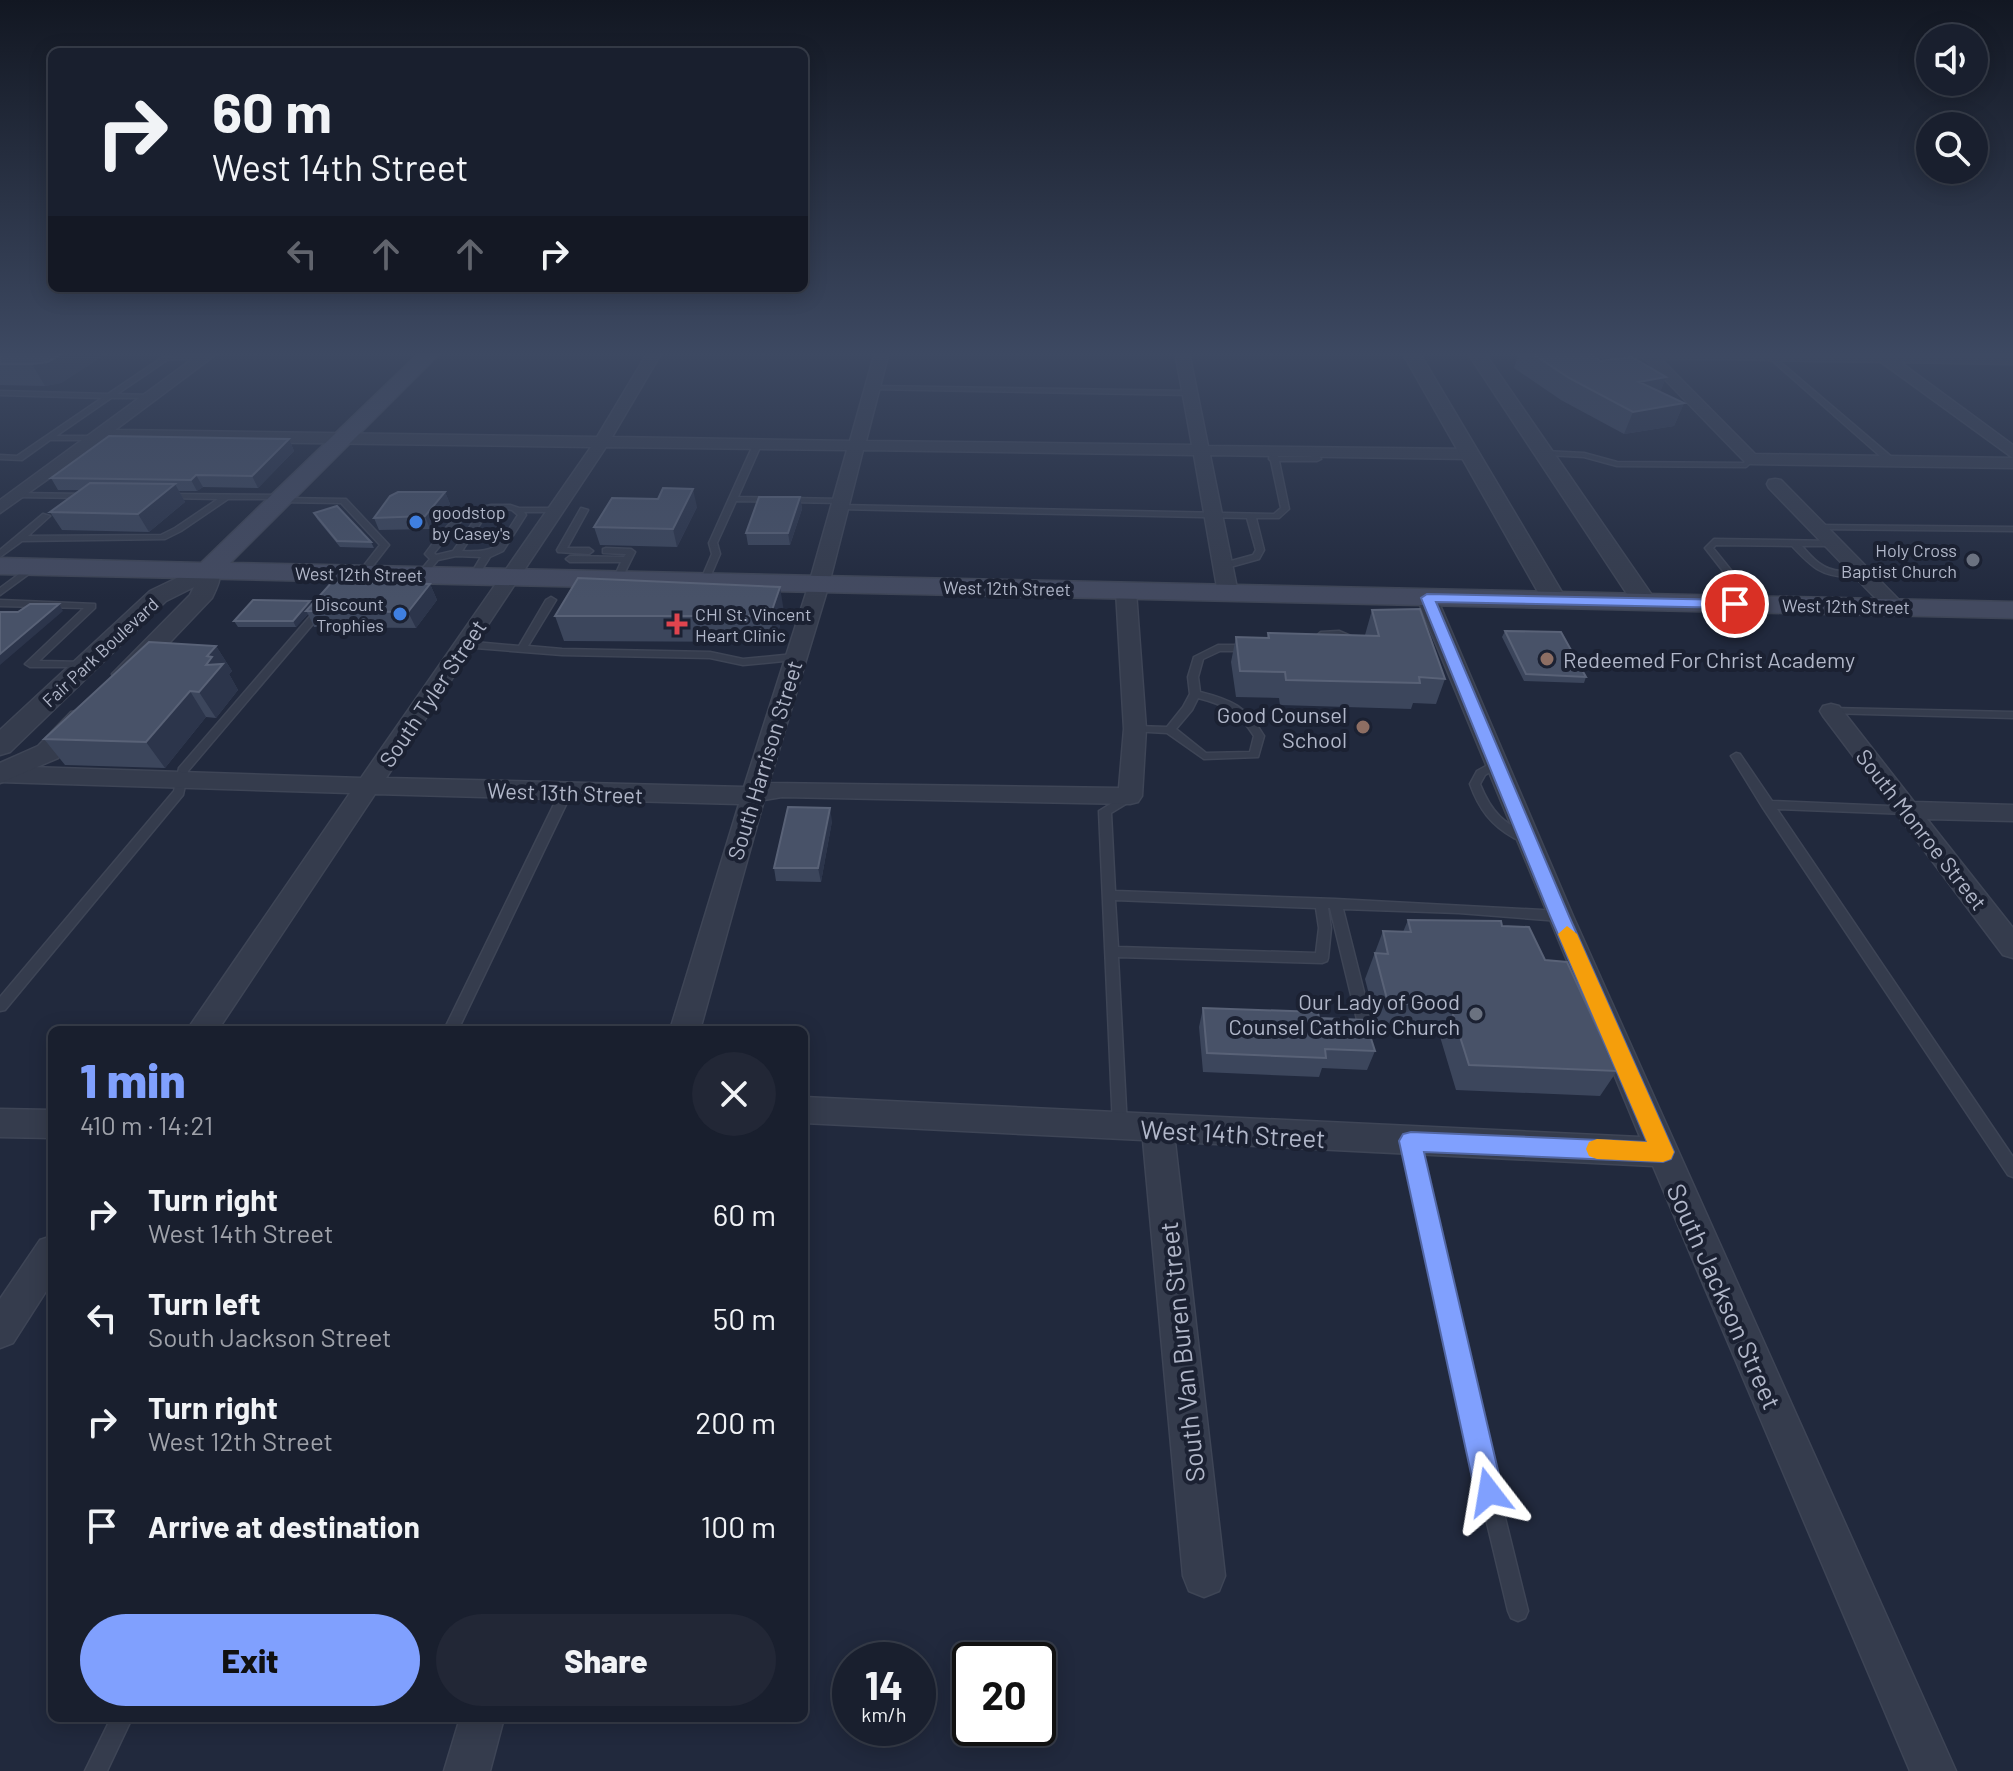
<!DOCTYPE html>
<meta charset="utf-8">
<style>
:root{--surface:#191f2e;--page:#222736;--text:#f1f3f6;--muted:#9fa2aa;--line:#373d4a;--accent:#80a0fe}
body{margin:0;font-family:Barlow,sans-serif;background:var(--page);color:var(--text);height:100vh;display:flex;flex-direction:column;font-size:30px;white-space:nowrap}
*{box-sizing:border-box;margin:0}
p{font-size:26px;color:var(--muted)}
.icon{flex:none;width:44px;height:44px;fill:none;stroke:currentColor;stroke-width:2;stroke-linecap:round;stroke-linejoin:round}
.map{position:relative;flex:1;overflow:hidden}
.details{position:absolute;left:48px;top:1026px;width:760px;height:696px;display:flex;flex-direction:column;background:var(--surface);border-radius:12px;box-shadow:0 4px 20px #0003,0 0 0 2px var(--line)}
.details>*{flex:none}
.top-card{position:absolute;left:48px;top:48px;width:760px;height:244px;border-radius:12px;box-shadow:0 4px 20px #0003,0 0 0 2px var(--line);background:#191f2e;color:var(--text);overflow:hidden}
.buttons{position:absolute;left:1916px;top:24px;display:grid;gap:16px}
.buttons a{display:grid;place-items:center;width:72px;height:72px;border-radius:50%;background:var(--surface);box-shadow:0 4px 20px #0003,0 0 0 2px var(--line);font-size:40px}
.speed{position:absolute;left:832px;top:1642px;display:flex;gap:16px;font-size:40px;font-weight:700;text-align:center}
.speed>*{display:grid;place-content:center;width:104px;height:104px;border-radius:50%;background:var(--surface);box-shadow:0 4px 20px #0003,0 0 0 2px var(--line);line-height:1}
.speed small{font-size:20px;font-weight:400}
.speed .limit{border:4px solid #111;border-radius:12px;background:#fff;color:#111}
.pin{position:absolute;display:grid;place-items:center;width:68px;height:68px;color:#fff;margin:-34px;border:4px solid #fff;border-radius:50%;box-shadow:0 2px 8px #0007}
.me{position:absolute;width:88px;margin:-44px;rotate:346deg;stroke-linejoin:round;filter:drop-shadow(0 0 6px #0008)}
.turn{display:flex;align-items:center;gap:28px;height:168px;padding:0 32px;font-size:36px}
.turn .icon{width:104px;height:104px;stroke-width:2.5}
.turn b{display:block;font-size:56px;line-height:68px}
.lanes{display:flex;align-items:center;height:76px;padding:0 32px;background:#0003;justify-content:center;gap:40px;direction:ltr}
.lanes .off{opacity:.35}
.round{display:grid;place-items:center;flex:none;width:84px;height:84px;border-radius:42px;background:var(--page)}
.summary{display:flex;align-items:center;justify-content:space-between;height:136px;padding:0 32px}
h1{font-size:48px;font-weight:800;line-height:60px;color:var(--accent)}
.primary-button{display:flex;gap:16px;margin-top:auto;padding:16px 32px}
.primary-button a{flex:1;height:92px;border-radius:48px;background:var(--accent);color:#111;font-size:32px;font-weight:800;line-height:92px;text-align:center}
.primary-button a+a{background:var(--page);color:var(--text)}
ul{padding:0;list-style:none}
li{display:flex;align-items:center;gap:24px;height:104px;padding:0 32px}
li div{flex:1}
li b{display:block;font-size:30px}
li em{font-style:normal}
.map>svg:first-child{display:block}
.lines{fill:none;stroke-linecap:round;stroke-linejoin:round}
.service-casing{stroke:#3e4556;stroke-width:3}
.minor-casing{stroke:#3e4556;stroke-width:3}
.tertiary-casing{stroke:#3e4556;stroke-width:3}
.secondary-casing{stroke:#3e4556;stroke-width:3}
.service{fill:#353c4d;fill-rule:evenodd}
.minor{fill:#353c4d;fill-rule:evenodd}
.tertiary{fill:#353c4d;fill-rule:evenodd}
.secondary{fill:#434a60;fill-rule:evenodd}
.wall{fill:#3c465c}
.shaded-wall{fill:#2c354b}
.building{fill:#485268;stroke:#596277;stroke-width:2}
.route{fill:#80a0fe;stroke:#5368a5;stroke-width:2}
.slow{fill:#f59e0b}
.shop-dot{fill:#3f7fe0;stroke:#1b2132;stroke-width:3}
.worship-dot{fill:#6b7280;stroke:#1b2132;stroke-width:3}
.health-dot{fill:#e0444e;stroke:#1b2132;stroke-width:3}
.education-dot{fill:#8d6e63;stroke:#1b2132;stroke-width:3}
.labels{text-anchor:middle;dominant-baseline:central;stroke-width:8;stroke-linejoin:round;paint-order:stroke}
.far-poi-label{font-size:18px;fill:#b1b7c9;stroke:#1b2132;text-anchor:start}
.far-street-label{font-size:18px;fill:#b1b7c9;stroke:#1b2132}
.poi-label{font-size:22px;fill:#b1b7c9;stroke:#1b2132;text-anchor:end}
.street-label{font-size:22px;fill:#b1b7c9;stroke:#1b2132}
.near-street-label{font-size:26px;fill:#b1b7c9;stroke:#1b2132}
</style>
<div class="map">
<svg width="2013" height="1771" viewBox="0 0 2013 1771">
<rect width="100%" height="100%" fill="#21293d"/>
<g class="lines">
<g class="service-casing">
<path id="service" d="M1996,352H2004L2013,358V363Z
M208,354L210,355V357L167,360L117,394L151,395L153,396V398H111L56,436H95L99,438L98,440H50L22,460L0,459V455L17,456L102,398L0,395V391L108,394L163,357Z
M1768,355H1772L1894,459V463H1888L1768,357Z
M872,386L1191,391L1194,393L1191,395L870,389L869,388Z
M754,443L761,445L738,497L842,499L846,501L842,503L736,501L717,543L720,554L708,582L704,585L701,584L700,582L712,554L709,543Z
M1270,449H1276L1278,457H1312L1309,451L1313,449H1316L1321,459L1317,461H1279L1289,509L1279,518H1256L1264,550L1259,559L1223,569L1219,566L1220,564L1253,555L1256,550L1247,518L840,509L836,507L840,505L1274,514L1281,508L1271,461L1269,459Z
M1544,451L1584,453L1617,462L1744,463L1748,457L1755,459L1746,467L1617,466L1584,457L1547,455H1544Z
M15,493L86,494L90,496L86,498L18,497L14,495Z
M165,494L281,495L284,498L343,499H346L389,545L365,576H359V572L380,545L341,503L278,502L274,499H228L181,531L165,539L22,541L0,557V550L43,514L50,516L28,536L161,535L175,528L218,499L168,498L164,496Z
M491,505H510L519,508H556L560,510L556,512H524L526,515L503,551L490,557L476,579L469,577L481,557L456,556L438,560L424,577H418L417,575L430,559L425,554C445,527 456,511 491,505ZM507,509L512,510L518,515C498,545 501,553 462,551L486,515L492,510ZM480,512L453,551L436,555L434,553L461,521Z
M581,508L588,510L567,548H589L593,551L589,554L558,552L557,550Z
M1814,525L2013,527V531L1817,529L1813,527Z
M1714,539L1833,541L1836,542V546H1802C1813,559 1823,570 1841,571C1851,572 1860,571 1868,575C1862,578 1857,578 1849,577C1820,576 1811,566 1792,546L1716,545L1713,548L1759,605L1754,608L1751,607L1705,548Z
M606,548L631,549L635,552L620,582L617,583L613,580L621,562H570L566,559L570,556L624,557L626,554L603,553V549Z
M34,563L38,566L37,568L0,595V588Z
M551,597L556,600L528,646L562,649L710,652L743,659L794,654L799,657L794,660L743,665L710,658L562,655L463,647L458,644L463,641L519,646L546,600Z
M0,600L95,604V608L39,661L85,662L88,663V667H30L25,664L84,608L0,606Z
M321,606L324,607V611L188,771L183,795L5,1010L0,1011V997L174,791L179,768L318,607Z
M1339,631L1353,637V647H1347L1345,640C1338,637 1330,634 1323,640L1326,646L1324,648H1318L1313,639L1321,632Z
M1218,645H1248L1253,648L1248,651H1220L1203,659L1198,677L1200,692C1232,700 1247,707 1264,736L1258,757L1204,759L1167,733L1131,731L1130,729L1135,726L1167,727L1183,707L1190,694L1188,677L1194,657ZM1198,698C1223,704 1240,713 1254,736L1250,752L1206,753L1176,729L1192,710Z
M1831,708L2013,712V718L1827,713L1826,711Z
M1736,753L1740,754L1772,801L1912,807L1914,810L1912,813L1908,814L1777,809L2013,1157V1177L2008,1175L1763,808L1731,756Z
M1497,760L1501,761L1502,763L1501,765L1485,775L1480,784C1492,814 1504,823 1532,837L1534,840L1532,843C1525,843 1521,841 1514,838C1491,825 1479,809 1470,784L1477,771Z
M566,788L572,792L458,1030H444L560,792Z
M1130,792L1136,796L1134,799L1111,813L1115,891L1335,899L1560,911L1564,913L1566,916L1564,919L1560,921L1459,913L1343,909L1374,1032L1372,1036L1367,1037L1362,1036L1360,1032L1330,908H1328L1331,928L1328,958L1327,961L1322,963L1118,957L1127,1127L1125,1131L1120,1133L1115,1131L1113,1127L1099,811ZM1115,900L1316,908L1319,928L1316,953L1118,947Z
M1411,1135L1416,1136L1418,1141L1469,1372L1528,1611L1525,1618L1518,1621L1511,1618L1508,1611L1451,1372L1404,1141L1406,1136Z
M111,1718H132L107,1771H85Z"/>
</g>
<g class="minor-casing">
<path id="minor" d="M202,352H219L115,430L597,437L648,352H662L612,437L850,441L875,352H889L866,441L1192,445L1175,352H1189L1208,446L1471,449L1479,454L1471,459L1210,455L1238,593L1228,599L1218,593L1194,455L863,450L829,584L769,783L1119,788L1124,729L1116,591L1126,585L1136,591L1146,729L1142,796L1138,802L1130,804L782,797L764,800L700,1030H670L739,804L375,794L218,1030H187L350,793L0,782V766L361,778L591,447L103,440L0,513V500ZM606,447L847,450L809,584L744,787L386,778Z
M1533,352H1886L2013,356V364L1900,362L2013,445V458L1881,362L1660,358L1755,454L2013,458V468L1751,464L1745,462L1644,358L1540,356Z
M1775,479L1781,480L1902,603L1905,607L1902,611H1888L1769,488L1767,484L1769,480Z
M1427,592L1437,598L1573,916L1956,1771H1910L1653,1166L1175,1142L1225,1576L1219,1591L1204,1597L1189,1591L1183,1576L1143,1140L804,1123V1097L1640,1137L1417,598Z
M1831,704L1839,706L1914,802L2013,805V821L1927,819L2013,928V958L2003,955L1823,716L1820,711L1823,706Z
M0,1109L52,1110V1138L0,1137Z
M52,1236V1282L13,1343L0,1348V1299L40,1240Z
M460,1718H504L490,1771H444Z"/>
</g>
<g class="tertiary-casing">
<path id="tertiary" d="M1402,352H1419L1566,599L1562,604H1546L1542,599Z
M1467,352H1484L1656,601L1653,606H1635Z
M208,563L216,565C224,576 217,587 212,598L134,680H116L112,674L190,595L194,587L166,601L10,752L0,755V730L150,591Z
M81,710L91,712L95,718L58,758L0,783V763L38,746L71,712Z"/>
</g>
<g class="secondary-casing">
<path id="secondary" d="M420,352H441L230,563L2013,602V618L0,574V558L201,563Z"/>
</g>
<use href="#service" class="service"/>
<use href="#minor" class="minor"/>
<use href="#tertiary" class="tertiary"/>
<use href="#secondary" class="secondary"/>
</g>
<path class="wall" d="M0,352H109L61,383L45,386L0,385Z
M1519,352H1588L1600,361L1666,377L1660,392L1684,403L1674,426L1624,434L1561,400L1514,368Z
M289,439L294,451L258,488L203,487L197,491H179L185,502L149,532L62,530L50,512L79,490H58L51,478Z
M445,492L450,504L430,529L379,530L374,518Z
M800,497L802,509L790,545H748L746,533Z
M697,507L677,547L600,545L594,527Z
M314,513L371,542L374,548L340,547L317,519Z
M430,584L437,600L416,628L314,627L308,614L296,627H238L234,621L310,601L312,604Z
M1372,610L1445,679L1436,704L1413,703L1411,709L1280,705L1279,698L1236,697L1231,662L1236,637L1267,638L1268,633L1365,635Z
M784,612L775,642L564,641L555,616Z
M1505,631L1586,677L1584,683L1524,681L1502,637Z
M216,646L232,671L229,674L238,690L216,718L206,717L165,768L65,765L44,739Z
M832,821L821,882L776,881L774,868Z
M1408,920L1502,926L1545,960L1617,1071L1600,1096L1456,1090L1438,1030L1378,1029L1365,979L1383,931L1403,932Z
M1203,1008L1319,1018L1375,1051L1367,1070L1322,1068L1319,1077L1203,1072L1199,1027Z"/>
<path class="shaded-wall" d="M64,352H109L61,383L45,386L32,364Z
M1666,377L1657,399L1639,382Z
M1684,403L1674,426L1624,434L1633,412Z
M289,439L294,451L258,488L252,476Z
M196,475L203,487L197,491L191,480Z
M175,484L185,502L149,532L138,514Z
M693,489L697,507L677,547L673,529Z
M445,492L450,504L430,529L425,516Z
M800,497L802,509L790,545L788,533Z
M430,584L437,600L416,628L408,612Z
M780,587L784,612L775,642L770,616Z
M310,601L314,607L306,611L308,614L296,627L293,621Z
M59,604L63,611L0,665V654Z
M216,646L232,671L229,674L238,690L216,718L199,692L207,656Z
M190,691L206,717L165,768L146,742Z
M830,808L832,821L821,882L818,868Z"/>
<path class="building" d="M0,352H64L48,362L32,364H0Z
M1530,352H1588L1600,361L1632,357L1666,377L1639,382L1684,403L1633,412L1569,378Z
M109,436L289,439L252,476L196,475L191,480L51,478Z
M90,483L175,484L138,514L50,512Z
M663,488L693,489L673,529L594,527L612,498L658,499Z
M398,492H445L425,516L374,518L390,496Z
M759,497H800L788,533H746Z
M337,506L371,542L337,541L314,513Z
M578,578L780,587L770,616H555Z
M332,582L430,584L408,612L306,611Z
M253,600L310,601L293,621H234Z
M30,604H59L0,654V612H18Z
M1420,609L1445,679L1419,677L1420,683L1286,680L1285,672L1240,671L1236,637L1269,638L1268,633L1379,636L1372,610Z
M1505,631L1561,632L1586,677L1526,674Z
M149,642L216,646L207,656L212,657L206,665L223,664L199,692L190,691L146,742L44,739Z
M788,807L830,808L818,868H774Z
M1408,920L1501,921L1502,926L1529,927L1545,960L1567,962L1617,1071L1469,1065L1450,1005L1388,1003L1375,953L1388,954L1383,931L1411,932Z
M1203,1008L1318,1012L1319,1018L1365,1020L1375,1051L1325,1049L1326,1058L1207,1053Z"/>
<linearGradient id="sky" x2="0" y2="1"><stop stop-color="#121722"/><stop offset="0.59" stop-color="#3d4962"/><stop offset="1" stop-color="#3d4962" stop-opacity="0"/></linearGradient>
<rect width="2013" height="600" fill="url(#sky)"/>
<path class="route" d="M1427,594L1735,600L1742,604L1735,608L1436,602L1569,916L1674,1152L1671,1159L1663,1162L1424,1152L1503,1492L1499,1501L1489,1506L1479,1501L1475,1492L1399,1141L1403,1134L1411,1132L1647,1142L1550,916L1421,598Z"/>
<path class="slow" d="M1567,926L1577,934L1674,1152L1671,1159L1663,1162L1597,1159L1589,1156L1586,1149L1589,1142L1597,1139L1647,1142L1558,934Z"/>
<g class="shop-dot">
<circle cx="416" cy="522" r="8"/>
<circle cx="400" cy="614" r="8"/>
</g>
<g class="worship-dot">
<circle cx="1973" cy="560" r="8"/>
<circle cx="1476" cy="1014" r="8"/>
</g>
<path class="health-dot" d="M673 612h8v8h8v8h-8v8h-8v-8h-8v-8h8z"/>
<g class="education-dot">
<circle cx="1547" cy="659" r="8"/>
<circle cx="1363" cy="727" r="8"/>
</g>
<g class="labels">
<g class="far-poi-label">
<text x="432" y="512">goodstop<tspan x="432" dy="21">by Casey's</tspan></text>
<text x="1957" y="550" text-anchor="end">Holy Cross<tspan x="1957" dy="21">Baptist Church</tspan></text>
<text x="384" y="604" text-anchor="end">Discount<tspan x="384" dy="21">Trophies</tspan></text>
<text x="695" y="614">CHI St. Vincent<tspan x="695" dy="21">Heart Clinic</tspan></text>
</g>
<g class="far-street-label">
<text transform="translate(359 574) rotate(1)">West 12th Street</text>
<text transform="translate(1007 588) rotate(1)">West 12th Street</text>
<text transform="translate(1846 606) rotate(1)">West 12th Street</text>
<text transform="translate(100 652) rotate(-43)">Fair Park Boulevard</text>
</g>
<g class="poi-label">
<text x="1563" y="659" text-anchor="start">Redeemed For Christ Academy</text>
<text x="1347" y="714">Good Counsel<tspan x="1347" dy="25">School</tspan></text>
<text x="1460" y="1001">Our Lady of Good<tspan x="1460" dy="25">Counsel Catholic Church</tspan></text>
</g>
<g class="street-label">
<text transform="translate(432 693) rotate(-56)">South Tyler Street</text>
<text transform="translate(764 760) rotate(-73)">South Harrison Street</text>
<text transform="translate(565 792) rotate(2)">West 13th Street</text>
<text transform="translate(1922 829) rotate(52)">South Monroe Street</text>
</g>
<g class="near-street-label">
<text transform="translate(1233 1133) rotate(3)">West 14th Street</text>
<text transform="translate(1725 1296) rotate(66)">South Jackson Street</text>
<text transform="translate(1181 1352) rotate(-96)">South Van Buren Street</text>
</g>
</g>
</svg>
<div class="buttons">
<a><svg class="icon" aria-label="sound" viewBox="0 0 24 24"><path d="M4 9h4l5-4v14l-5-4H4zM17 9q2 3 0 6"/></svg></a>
<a><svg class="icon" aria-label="search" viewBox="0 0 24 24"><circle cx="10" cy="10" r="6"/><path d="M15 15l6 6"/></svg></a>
</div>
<div class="speed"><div>14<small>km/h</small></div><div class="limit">20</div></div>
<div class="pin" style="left:1735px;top:604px;background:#d93025"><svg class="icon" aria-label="arrive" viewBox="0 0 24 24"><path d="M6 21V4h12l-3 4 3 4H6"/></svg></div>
<svg class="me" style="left:1489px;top:1492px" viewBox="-20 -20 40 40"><path d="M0-17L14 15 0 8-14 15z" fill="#80a0fe" stroke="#fff" stroke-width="4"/></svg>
<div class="top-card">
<div class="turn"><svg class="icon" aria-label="right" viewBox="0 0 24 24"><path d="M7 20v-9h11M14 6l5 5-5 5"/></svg><div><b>60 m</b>West 14th Street</div></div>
<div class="lanes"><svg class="icon off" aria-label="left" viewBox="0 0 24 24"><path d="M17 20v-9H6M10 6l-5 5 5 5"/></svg><svg class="icon off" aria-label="ahead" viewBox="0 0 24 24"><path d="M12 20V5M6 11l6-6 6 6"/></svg><svg class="icon off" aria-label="ahead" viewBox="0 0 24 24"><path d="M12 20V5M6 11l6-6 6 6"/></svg><svg class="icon" aria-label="right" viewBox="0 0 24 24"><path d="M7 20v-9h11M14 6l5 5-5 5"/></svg></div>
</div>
<section class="details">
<div class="summary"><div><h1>1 min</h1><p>410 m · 14:21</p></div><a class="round"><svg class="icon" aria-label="close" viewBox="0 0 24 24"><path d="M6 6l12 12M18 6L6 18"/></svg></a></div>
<ul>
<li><svg class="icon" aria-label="right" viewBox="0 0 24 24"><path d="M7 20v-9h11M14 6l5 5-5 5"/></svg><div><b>Turn right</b><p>West 14th Street</p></div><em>60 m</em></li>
<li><svg class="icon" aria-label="left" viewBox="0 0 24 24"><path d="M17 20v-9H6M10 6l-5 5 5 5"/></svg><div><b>Turn left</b><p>South Jackson Street</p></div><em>50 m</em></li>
<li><svg class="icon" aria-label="right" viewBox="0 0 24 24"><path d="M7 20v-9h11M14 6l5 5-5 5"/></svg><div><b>Turn right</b><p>West 12th Street</p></div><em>200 m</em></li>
<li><svg class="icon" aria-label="arrive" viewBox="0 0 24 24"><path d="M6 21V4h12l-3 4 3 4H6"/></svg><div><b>Arrive at destination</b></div><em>100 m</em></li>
</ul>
<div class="primary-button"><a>Exit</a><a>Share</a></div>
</section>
</div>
